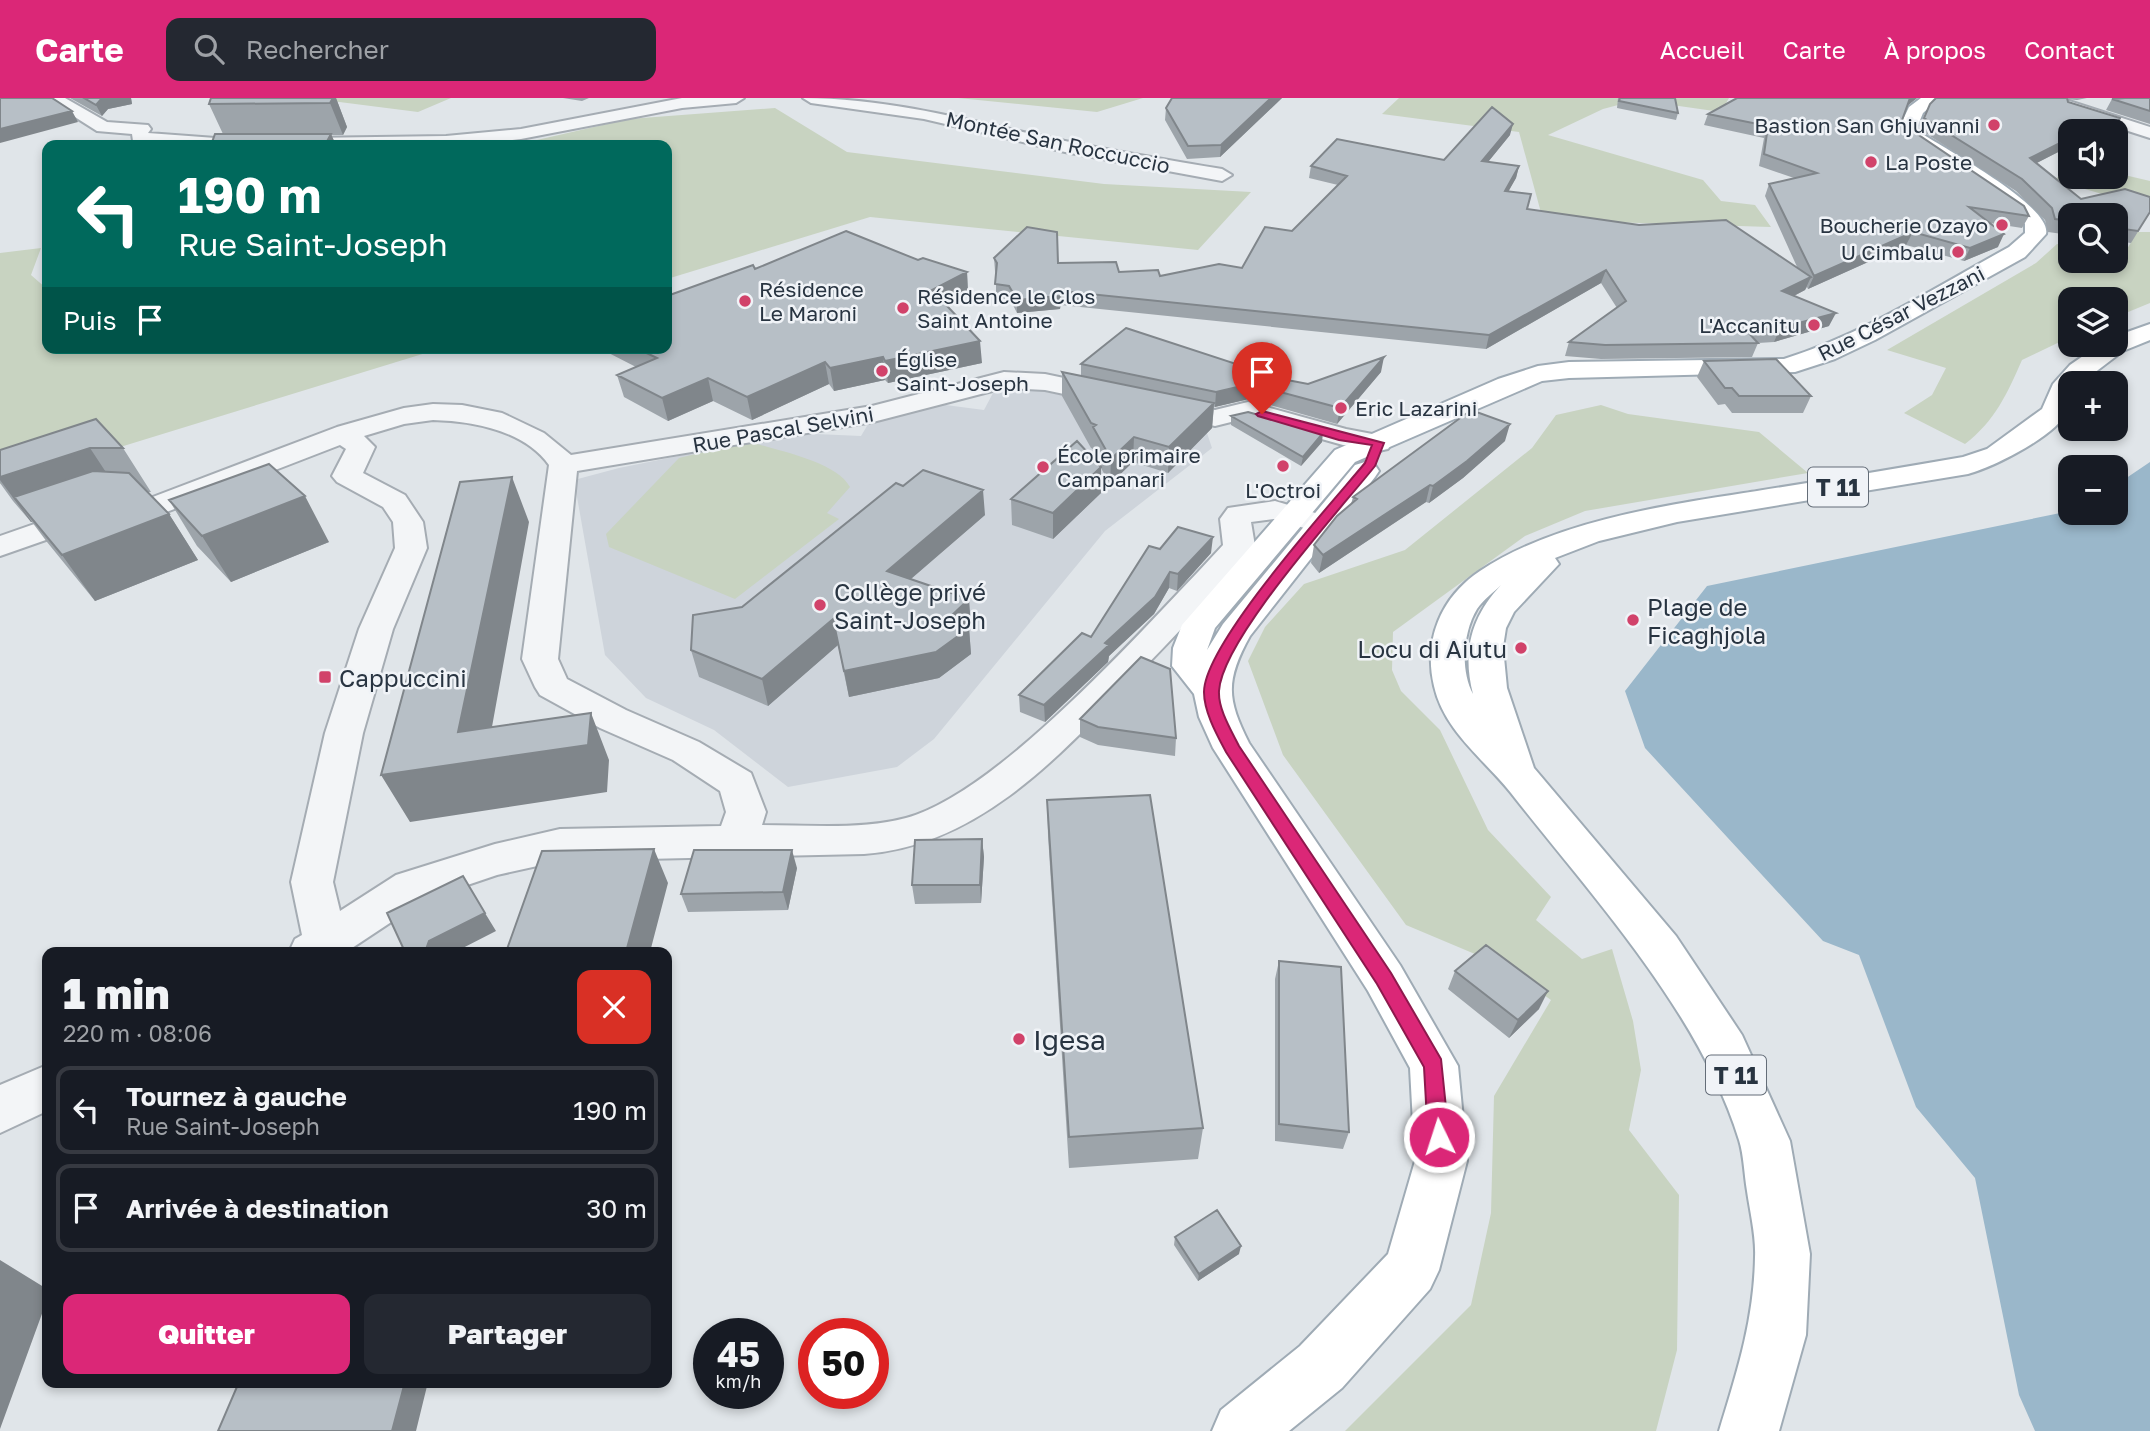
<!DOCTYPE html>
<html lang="fr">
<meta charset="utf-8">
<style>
:root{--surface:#171b24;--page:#242831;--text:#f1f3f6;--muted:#9ea1a6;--line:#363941;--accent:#db2777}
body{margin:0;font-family:"Golos Text",sans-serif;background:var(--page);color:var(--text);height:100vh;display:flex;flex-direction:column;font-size:26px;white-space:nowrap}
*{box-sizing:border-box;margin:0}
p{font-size:23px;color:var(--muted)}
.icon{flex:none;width:38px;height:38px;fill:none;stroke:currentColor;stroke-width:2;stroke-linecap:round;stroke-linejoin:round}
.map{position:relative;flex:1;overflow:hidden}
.drawer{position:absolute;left:42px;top:849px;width:630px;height:441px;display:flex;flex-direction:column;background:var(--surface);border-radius:14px;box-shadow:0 4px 10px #0003}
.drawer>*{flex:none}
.banner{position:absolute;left:42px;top:42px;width:630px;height:214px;border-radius:14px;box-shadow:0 4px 10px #0003;background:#00695c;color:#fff;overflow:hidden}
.controls{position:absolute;left:2058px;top:21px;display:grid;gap:14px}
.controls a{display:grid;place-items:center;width:70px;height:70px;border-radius:14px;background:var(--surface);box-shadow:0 4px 10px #0003;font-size:35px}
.speed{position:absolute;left:693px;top:1220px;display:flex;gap:14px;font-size:35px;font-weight:700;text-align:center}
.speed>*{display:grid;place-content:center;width:91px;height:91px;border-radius:50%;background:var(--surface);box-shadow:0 4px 10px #0003;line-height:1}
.speed small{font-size:18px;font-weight:400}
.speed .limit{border:10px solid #d22;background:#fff;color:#111}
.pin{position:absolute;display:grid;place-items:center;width:60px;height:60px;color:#fff;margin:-72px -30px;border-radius:50% 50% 50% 0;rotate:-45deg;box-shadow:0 0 7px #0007}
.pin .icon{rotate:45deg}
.me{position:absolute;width:77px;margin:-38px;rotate:356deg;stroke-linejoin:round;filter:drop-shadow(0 0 5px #0008)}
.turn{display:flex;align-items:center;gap:24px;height:147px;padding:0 21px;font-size:32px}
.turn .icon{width:91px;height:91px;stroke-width:2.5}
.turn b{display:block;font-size:49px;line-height:60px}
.then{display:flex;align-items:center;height:66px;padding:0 21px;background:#0003;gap:14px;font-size:26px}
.round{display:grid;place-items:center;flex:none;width:74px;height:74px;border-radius:14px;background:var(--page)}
.head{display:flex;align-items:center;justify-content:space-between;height:119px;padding:0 21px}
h1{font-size:42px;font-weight:800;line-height:52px}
.button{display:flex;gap:14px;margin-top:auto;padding:14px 21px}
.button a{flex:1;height:80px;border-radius:14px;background:var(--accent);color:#fff;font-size:28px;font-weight:800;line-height:80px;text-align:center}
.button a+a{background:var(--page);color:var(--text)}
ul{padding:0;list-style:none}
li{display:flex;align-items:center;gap:21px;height:88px;margin:0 14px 10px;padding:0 7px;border:4px solid var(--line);border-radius:14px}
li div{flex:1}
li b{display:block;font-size:26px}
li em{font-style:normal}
header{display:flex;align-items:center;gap:42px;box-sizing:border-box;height:98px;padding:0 35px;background:var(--accent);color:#fff}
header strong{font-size:33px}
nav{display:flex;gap:38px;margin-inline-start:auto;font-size:24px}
.search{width:490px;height:63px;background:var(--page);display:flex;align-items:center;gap:18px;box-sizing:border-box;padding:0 24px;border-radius:14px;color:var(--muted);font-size:26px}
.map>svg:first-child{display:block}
.built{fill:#ced4db}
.green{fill:#c8d3c1}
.water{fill:#9ab7ca}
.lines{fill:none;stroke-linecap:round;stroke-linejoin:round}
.minor-casing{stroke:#a5acb3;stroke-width:4}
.major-casing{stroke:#9fabb5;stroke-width:4}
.minor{fill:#f3f5f7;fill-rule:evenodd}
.major{fill:#fff;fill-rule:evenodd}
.wall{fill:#9da4aa}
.shaded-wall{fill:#80868b}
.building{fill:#b7bfc6;stroke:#80868b;stroke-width:2}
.route{fill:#db2777;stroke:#8e194d;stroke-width:2}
.poi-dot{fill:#d1426a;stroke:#f0f3f7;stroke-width:2.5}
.labels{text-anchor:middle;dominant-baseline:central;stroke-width:5;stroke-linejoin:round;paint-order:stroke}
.far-poi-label{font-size:21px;fill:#283441;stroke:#f0f3f7;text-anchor:start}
.far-street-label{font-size:21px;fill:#283441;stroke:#f0f3f7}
.shield{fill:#f0f3f7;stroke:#646d78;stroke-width:2}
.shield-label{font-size:23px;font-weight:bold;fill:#283441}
.poi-label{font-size:24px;fill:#283441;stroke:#f0f3f7;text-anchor:start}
.near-poi-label{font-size:28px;fill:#283441;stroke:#f0f3f7;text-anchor:start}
</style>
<header>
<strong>Carte</strong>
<div class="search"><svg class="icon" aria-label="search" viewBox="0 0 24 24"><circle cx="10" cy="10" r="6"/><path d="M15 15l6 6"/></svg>Rechercher</div>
<nav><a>Accueil</a><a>Carte</a><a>À propos</a><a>Contact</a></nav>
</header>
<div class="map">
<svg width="2150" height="1333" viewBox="0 0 2150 1333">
<rect width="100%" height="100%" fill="#e0e5e9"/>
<path class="built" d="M1027,290L1157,317L1207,335L1212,350L1105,433L934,641L897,669L788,689L714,632L646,600L605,557L574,382L619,370L793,335L861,338L870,323L938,306L984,312L993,295Z"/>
<path class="green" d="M308,0H451L418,14Z
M958,0H1143L1097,14Z
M1399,0H1729L1721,14L1637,2L1603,11L1548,37L1703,82L1721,103L1755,107L1771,129L1543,122L1519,34L1382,16Z
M775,10L847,54L1104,86L1251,94L1198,152L870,119L667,181V47H515L629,21Z
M2070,70V79H2116V75L2150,83V110L2054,82Z
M2124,134H2150V205L2116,219V201H2070V239L2022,262C2007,296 1995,323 1965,346L1904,315L1932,297L1946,270L1887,252L2036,165L2057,146L2070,148V163H2116V152L2125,154L2132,143Z
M41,150L31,177L47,191V250H442L0,386V155Z
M1601,307L1628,316L1759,334L1808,375L1585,413L1525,438L1393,534L1392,572L1401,593L1440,632L1488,732L1551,799L1536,822L1582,861L1612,851L1633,923L1641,972L1629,1032L1679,1097L1677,1252L1656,1333H1345L1471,1207L1491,1115L1494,998L1551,902L1501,867L1406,827L1283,657L1248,563L1265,529L1304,486L1405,452L1532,350L1556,317Z
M748,343C777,353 836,363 850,389L827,415L839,421L735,501L609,449L606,436L679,360Z"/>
<path class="water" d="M2150,364V1333H2035L2019,1297L1975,1080L1916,1009L1859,857L1823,843L1645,650L1625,593L1707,488L2070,413L2116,415V387Z"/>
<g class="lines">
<g class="minor-casing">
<path id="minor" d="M45,0H65L107,24L148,27L151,31L148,35L229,41L446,38L521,31L682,0H744L736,5L682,10L521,41L471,47H158L133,43L132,36L97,33Z
M803,0C893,0 977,25 1065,43C1117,54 1170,62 1222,71L1232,77L1222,83L1065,54L924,21L811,5Z
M2069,3L2150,29V40L2063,12L2061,8L2063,4Z
M1004,274L1045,276L1215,312L1248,304L1346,331L1388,339L1392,345L1388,351L1378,353L1343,347L1247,320L1215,328L1045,292L1004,290L873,324L577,373L558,561L567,581L626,612L699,644L751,675L766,714L762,727C808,727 861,732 906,720C995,696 1133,542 1198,474L1223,447L1220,421L1228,410L1275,403L1332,420L1336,426L1332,432L1321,435L1274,421L1251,424L1255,448L1250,455C1213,498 1174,539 1134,580C1060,658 978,748 864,756L560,763L497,777L426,801L346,854H289L295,841L302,837L291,784L325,635L359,531L395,450L393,424L383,409L337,384L332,378L346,351L340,347L164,415L153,418L123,415L0,458V438L109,400L120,397L150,400L337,329L404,310L433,306L462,307L502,315L544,335L571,357L872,308ZM433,322C472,323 524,332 549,367L522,561L535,589L540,597L600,630L673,662L720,693L726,714L721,728L560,731L495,746L396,777L340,813L333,784L363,635L393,531L427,450L423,424L405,397L363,375L375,349L364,338L404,326Z
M47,967V1013L0,1035V987Z"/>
</g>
<g class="major-casing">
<path id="major" d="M1921,0H1940L1923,15L1916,32C1940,48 2053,108 2046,136L2025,159L1875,242L1835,261L1795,274L1569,280L1542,283L1355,364L1215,530L1207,552L1223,526L1355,367L1365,364L1375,367L1379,373L1375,379L1250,538C1225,583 1227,601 1249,645L1400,867L1458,968L1467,1063L1439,1172L1430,1191L1342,1290L1289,1333H1212L1221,1312L1300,1248L1388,1156L1415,1063L1410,970L1368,893L1213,650L1199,619L1194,596L1172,568L1173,550L1182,527L1335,352L1498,281L1538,268L1569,264L1784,261C1864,236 1936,189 2009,149L2025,135V126L2019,118L1897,34L1909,9Z
M2150,226V242L2123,253L2081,285H2070C2070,294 2072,304 2068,312C2058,337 1994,369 1968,376L1677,424L1599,443L1555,460L1559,466L1514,514L1506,530L1503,549L1507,590L1534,670L1676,838L1742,937L1790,1043L1810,1156L1806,1237L1779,1333H1719C1737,1274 1754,1222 1755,1159C1756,1138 1750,1114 1747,1093C1744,1076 1744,1058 1739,1042C1700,915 1592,798 1511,695C1484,661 1444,633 1434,588C1423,542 1441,499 1480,473C1557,422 1667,407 1757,393C1826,382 1894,371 1963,359L1987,351L2042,311L2053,286L2070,267L2099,247H2116V238ZM1501,487C1471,519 1462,554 1473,596C1460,572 1463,534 1477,511C1483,502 1494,494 1501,487Z"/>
</g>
<use href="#minor" class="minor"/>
<use href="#major" class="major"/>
</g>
<path class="wall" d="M70,0H131L132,6L108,11L102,18Z
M211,0H336L347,29L343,37H331L336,47H207L223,36L209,6Z
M563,0H589L582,3Z
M1172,0H1282L1220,59L1187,61L1165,22L1166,10Z
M1618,0H1675L1678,15L1676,22L1617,10Z
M1737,0H1917L1908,7L1901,25L2029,118L2022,130L1990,125L1998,149L1964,163L1906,147L1808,191L1807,189L1805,192L1794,198L1829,228L1774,244L1758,245L1752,259L1601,261L1565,258L1569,244L1617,210L1601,185L1486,251L1061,207L1060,211L1017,215L1010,201L996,200V176L995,173L994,160L1058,165L1119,174L1160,178L1242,170L1292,133L1338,87L1309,80L1311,68L1444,62L1510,37L1488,64L1519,68L1516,80L1508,93L1527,111L1798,171L1765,98L1769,86L1794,80L1759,68L1764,40L1704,27L1708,16Z
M1936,0H2087L2077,2L2067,1L2070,33V48L2036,65L2081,101L2150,114L2131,145L2116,143V117H2070V137L2048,134L2045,122L2016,93L1919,31L1930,6Z
M2150,0V26L2106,12L2112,1Z
M918,162L967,174L968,195L946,206L982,265L888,285L885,282L834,293L829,286L752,322L713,303L668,323L624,299L617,277L636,269L599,250H667L755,171Z
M1704,263L1811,298L1803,315H1732L1725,306L1718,307L1697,279Z
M1081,266L1282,281L1308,286L1381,274L1337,326L1249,301L1214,309L1212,330L1168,375L1133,364L1110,386L1101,370V395L1053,441L1012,427L1011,401L1100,368L1093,354V351L1091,350L1062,298V274L1081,278Z
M1231,318L1322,344L1301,368L1231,327Z
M1505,343L1463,380L1429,405L1426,404L1319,475L1311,465L1314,447L1351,406L1353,399Z
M123,350L151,394H148L169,416L198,462L95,503L47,444L32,424H31L13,403L0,385V352Z
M903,388L985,417L911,481L971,527L969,530L971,556L939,580L849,599L838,547L768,608L699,579L691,552L742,509Z
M169,402L329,444L231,484L197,448Z
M1160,451L1211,455L1177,493L1169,490L1154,516L1109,558L1108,564L1045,624L1020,614L1019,597L1091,539Z
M1080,621L1176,640L1175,658L1098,647L1080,639Z
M1047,702L1203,1030L1198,1061L1069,1070L1048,737Z
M982,741L984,759L981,805L915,806L912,787Z
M797,770L788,812L688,814L681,796Z
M1279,863L1349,1034L1343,1051L1275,1043V881Z
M1455,873L1539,911L1509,940L1448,891Z
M1175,1139L1239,1156L1198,1183L1174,1147Z"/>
<path class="shaded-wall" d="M102,0H131L132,6L108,11L102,18L96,7Z
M333,0H336L347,29L343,37L330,5Z
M1271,0H1282L1220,59L1221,47Z
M1910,0H1917L1907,8Z
M72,13L78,24L0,45V31Z
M1513,26L1510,37L1479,75L1482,63Z
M331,36L336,47H325Z
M2070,40V48L2023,72L2030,60Z
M1519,68L1516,80L1502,105L1505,93Z
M1913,134L1906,147L1808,191L1814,178Z
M2004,136L1998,149L1964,163L1970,150Z
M1606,172L1601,185L1486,251L1489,237Z
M967,174L968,195L934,213L932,192Z
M1811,179L1805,192L1776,207L1782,193Z
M1061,193L1060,211L1017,215V202Z
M1836,215L1829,228L1774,244L1780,230Z
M980,243L982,265L888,285L885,263Z
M883,259L885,282L834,293L830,270Z
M1384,259L1381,274L1337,326L1340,310Z
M825,264L829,286L752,322L747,299Z
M708,280L713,303L668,323L662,300Z
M1250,286L1249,301L1215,309L1216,294Z
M1214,305L1212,330L1168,375L1169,349Z
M1510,326L1505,343L1463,380L1429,405L1433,388Z
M1323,335L1322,344L1301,368L1303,359Z
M1134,339L1133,364L1110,386L1111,361Z
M90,350L119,394L14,399L32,424H31L0,382V379Z
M1101,369V395L1053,441V415Z
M512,379L529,424L486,662L591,615L609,662L607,694L410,724L381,677L458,634Z
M1430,387L1426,404L1319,475L1323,457Z
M983,392L985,417L891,498L887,473Z
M305,398L329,444L231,484L202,438Z
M169,416L198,462L95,503L62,457Z
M1213,439L1211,455L1177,493L1178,476Z
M1170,474L1169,490L1154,516L1109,558L1108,564L1045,624L1044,607L1105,545Z
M969,501L971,527L969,530L971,556L939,580L849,599L844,573L948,521Z
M833,521L838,547L768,608L762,581Z
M982,741L984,759L981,805L980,787Z
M654,751L668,785L650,854H626Z
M792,752L797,770L788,812L783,794Z
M485,815L496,833L455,854H425L429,843Z
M1548,893L1539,911L1509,940L1518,922Z
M1241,1148L1239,1156L1198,1183L1199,1176Z
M0,1162L47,1191V1202L0,1331Z
M405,1284H428L416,1333H392Z"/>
<path class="building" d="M0,0H52L72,13L0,31Z
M84,0H102L96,7Z
M211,0H333L330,5L209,6Z
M1172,0H1271L1221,47L1188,48L1166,10Z
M1620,0H1675L1678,15L1619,3Z
M1737,0H1910L1901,25L2024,108L2029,118L1969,109L2004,136L1970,150L1913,134L1814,178L1769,86L1817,75L1764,56L1768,28L1708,16Z
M1936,0H2067L2068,4L2120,20L2113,33H2070V40L2030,60L2081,101L2125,91L2150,99V114L2138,133L2116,130V117H2070V123L2055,121L2052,110L2022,81L1924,20L1930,6Z
M2125,0H2150V13L2112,1Z
M1492,9L1513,26L1482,63L1519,68L1505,93L1531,96L1527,111L1639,127L1726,122L1811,179L1782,193L1836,215L1780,230L1746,232L1758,245L1605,247L1569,244L1626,203L1606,172L1489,237L1061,193L1060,198L1017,202L1009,188L995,186L997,165L994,160L1027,129L1057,134L1058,165L1116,164L1119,174L1158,172L1160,178L1219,166L1242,170L1265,129L1292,133L1347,78L1311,68L1337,41L1444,62Z
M215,36H331L325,47H207L212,44Z
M846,133L918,162L923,160L967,174L932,192L980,243L885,263L883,259L830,270L825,264L747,299L708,280L662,300L617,277L657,260L636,250H667V198L753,167L755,171Z
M1126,230L1282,281L1308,286L1384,259L1340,310L1250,286L1216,294L1081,266Z
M1776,261L1811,298H1739L1732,290H1725L1704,263Z
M1062,274L1214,305L1169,349L1134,339L1111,361L1093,329L1096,327L1091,325Z
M1471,312L1510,326L1467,363L1433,388L1430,387L1323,457L1314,447L1337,418L1357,401L1353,399Z
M1248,314L1323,335L1303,359L1231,318Z
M96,321L123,350H90L0,379V352Z
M1077,343L1101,369L1053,415L1011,401Z
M269,366L305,398L202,438L169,402Z
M923,372L983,392L887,473L969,501L948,521L969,530L936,554L844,573L833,521L762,581L691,552L693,517L742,509L896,385L903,388Z
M93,373L129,375L169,416L62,457L14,399Z
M512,379L458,634L591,615L588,647L381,677L460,384Z
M1178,429L1213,439L1178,476L1170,474L1155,499L1105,545L1109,547L1044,607L1019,597L1082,535L1091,539L1149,448L1160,451Z
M1141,559L1170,571L1176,640L1098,629L1080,621Z
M1150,697L1203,1030L1069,1039L1047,702Z
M982,741L980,787H912L915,742Z
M654,751L626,854H506L542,753Z
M694,752H792L783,794L681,796Z
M463,778L485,815L429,843L425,854H405L387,815Z
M1486,847L1548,893L1518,922L1455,873Z
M1279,863L1341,869L1349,1034L1279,1026Z
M1217,1112L1241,1148L1199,1176L1175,1139Z
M239,1284H405L392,1333H218Z"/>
<path class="route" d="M1262,313L1384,345L1375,368C1339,413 1222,541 1219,593C1218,611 1231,632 1239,648L1391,875L1441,961L1449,1039L1446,1046L1439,1049L1431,1046L1428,1039L1424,969L1377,886L1226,654C1217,637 1204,614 1204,594C1204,546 1330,407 1365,365L1372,347L1339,342L1258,318L1256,316Z"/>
<g class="poi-dot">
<circle cx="1994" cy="27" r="7"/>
<circle cx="1871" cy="64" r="7"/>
<circle cx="2002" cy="127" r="7"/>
<circle cx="1958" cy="154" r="7"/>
<circle cx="745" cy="203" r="7"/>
<circle cx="903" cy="210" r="7"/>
<circle cx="1814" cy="227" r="7"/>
<circle cx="882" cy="273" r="7"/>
<circle cx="1341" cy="310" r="7"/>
<circle cx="1283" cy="368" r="7"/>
<circle cx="1043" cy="369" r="7"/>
<circle cx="820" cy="507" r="7"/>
<circle cx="1633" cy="522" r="7"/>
<circle cx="1521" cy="550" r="7"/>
<rect x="318" y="572" width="14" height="14" rx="3.5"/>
<circle cx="1019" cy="941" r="7"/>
</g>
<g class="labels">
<g class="far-poi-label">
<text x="1980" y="27" text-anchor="end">Bastion San Ghjuvanni</text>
<text x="1885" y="64">La Poste</text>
<text x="1988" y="127" text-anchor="end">Boucherie Ozayo</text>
<text x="1944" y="154" text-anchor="end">U Cimbalu</text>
<text x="759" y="191">Résidence<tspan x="759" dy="24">Le Maroni</tspan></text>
<text x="917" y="198">Résidence le Clos<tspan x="917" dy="24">Saint Antoine</tspan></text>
<text x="1800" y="227" text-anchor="end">L'Accanitu</text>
<text x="896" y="261">Église<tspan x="896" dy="24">Saint-Joseph</tspan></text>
<text x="1355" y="310">Eric Lazarini</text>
<text x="1057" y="357">École primaire<tspan x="1057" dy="24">Campanari</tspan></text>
<text x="1283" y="392" text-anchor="middle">L'Octroi</text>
</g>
<g class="far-street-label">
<text transform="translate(1058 44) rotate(12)">Montée San Roccuccio</text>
<text transform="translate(1901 215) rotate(-27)">Rue César Vezzani</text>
<text transform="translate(783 331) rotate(-10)">Rue Pascal Selvini</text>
</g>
<g class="shield">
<rect x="1808" y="369.5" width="60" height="39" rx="5"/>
<rect x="1706" y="957.5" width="60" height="39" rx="5"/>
</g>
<g class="shield-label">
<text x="1838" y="389">T 11</text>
<text x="1736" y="977">T 11</text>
</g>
<g class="poi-label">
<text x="834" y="493">Collège privé<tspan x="834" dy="28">Saint-Joseph</tspan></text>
<text x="1647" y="508">Plage de<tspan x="1647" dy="28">Ficaghjola</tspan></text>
<text x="1507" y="550" text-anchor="end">Locu di Aiutu</text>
<text x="339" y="579">Cappuccini</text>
</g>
<g class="near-poi-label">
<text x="1033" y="941">Igesa</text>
</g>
</g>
</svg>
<div class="controls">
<a><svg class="icon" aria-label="sound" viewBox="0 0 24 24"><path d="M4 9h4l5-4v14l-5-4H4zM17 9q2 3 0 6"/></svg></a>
<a><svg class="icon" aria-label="search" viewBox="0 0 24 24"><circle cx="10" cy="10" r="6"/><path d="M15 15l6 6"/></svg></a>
<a><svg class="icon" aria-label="layers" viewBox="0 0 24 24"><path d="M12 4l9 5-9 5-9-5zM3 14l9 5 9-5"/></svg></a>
<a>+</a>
<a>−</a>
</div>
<div class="speed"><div>45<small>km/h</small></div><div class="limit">50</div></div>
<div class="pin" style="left:1262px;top:316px;background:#d93025"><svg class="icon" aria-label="arrive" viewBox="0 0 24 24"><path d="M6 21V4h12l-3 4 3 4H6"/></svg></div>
<svg class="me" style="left:1439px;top:1039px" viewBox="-20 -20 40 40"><circle r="17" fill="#db2777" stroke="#fff" stroke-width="3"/><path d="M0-11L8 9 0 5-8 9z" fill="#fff"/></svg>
<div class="banner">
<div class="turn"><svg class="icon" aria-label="left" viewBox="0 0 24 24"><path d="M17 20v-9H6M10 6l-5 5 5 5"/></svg><div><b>190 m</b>Rue Saint-Joseph</div></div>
<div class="then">Puis<svg class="icon" aria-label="arrive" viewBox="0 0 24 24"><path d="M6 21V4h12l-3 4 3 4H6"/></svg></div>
</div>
<section class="drawer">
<div class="head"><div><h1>1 min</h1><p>220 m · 08:06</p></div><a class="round" style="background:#d93025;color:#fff"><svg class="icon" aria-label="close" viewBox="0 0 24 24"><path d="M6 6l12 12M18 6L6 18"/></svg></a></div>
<ul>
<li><svg class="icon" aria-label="left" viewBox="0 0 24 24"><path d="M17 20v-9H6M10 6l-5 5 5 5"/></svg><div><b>Tournez à gauche</b><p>Rue Saint-Joseph</p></div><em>190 m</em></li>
<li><svg class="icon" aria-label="arrive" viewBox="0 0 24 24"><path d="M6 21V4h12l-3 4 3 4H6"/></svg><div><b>Arrivée à destination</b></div><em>30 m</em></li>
</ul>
<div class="button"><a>Quitter</a><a>Partager</a></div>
</section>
</div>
